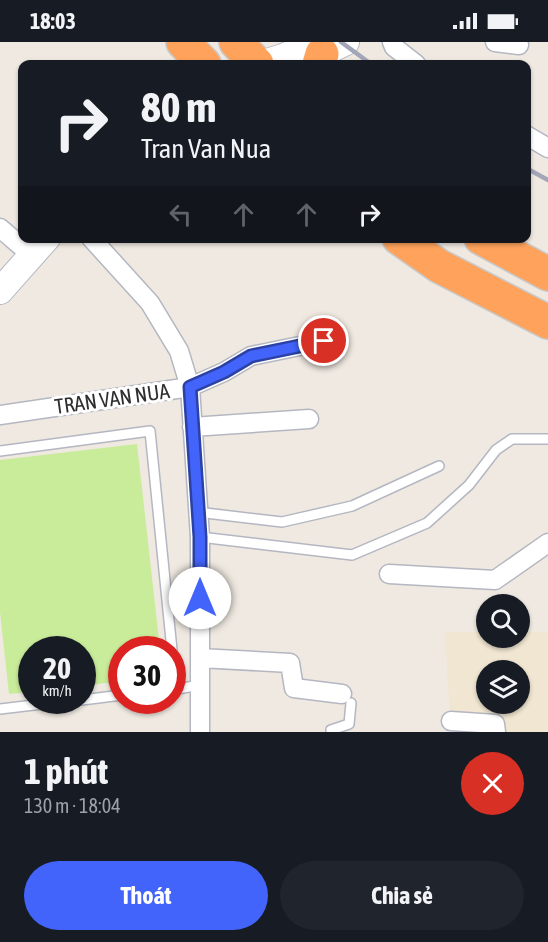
<!DOCTYPE html>
<html lang="vi">
<meta charset="utf-8">
<style>
:root{--surface:#171b24;--page:#20242c;--text:#f1f3f6;--muted:#9ea1a6;--accent:#4264fb}
body{margin:0;font-family:"Asap Condensed",sans-serif;background:var(--page);color:var(--text);height:100vh;display:flex;flex-direction:column;font-size:22px;white-space:nowrap}
*{box-sizing:border-box;margin:0}
p{font-size:20px;color:var(--muted)}
.icon{flex:none;width:33px;height:33px;fill:none;stroke:currentColor;stroke-width:2;stroke-linecap:round;stroke-linejoin:round}
.map{position:relative;height:690px;overflow:hidden}
.sheet{display:flex;flex-direction:column;background:var(--surface);flex:1}
.sheet>*{flex:none}
.guide{position:absolute;left:18px;top:18px;width:513px;height:183px;border-radius:12px;box-shadow:0 2px 4px #0004;background:#171b24;color:var(--text);overflow:hidden}
.tools{position:absolute;left:476px;top:552px;display:grid;gap:12px}
.tools a{display:grid;place-items:center;width:54px;height:54px;border-radius:50%;background:var(--surface);box-shadow:0 2px 4px #0004;font-size:30px}
.speed{position:absolute;left:18px;top:594px;display:flex;gap:12px;font-size:30px;font-weight:700;text-align:center}
.speed>*{display:grid;place-content:center;width:78px;height:78px;border-radius:50%;background:var(--surface);box-shadow:0 2px 4px #0004;line-height:1}
.speed small{font-size:15px;font-weight:400}
.speed .limit{border:9px solid #d22;background:#fff;color:#111}
.pin{position:absolute;display:grid;place-items:center;width:51px;height:51px;color:#fff;margin:-26px;border:3px solid #fff;border-radius:50%;box-shadow:0 2px 6px #0007}
.me{position:absolute;width:66px;margin:-33px;rotate:0deg;stroke-linejoin:round;filter:drop-shadow(0 0 4px #0008)}
.turn{display:flex;align-items:center;gap:21px;height:126px;padding:0 24px;font-size:27px}
.turn .icon{width:78px;height:78px;stroke-width:2.5}
.turn b{display:block;font-size:42px;line-height:51px}
.lanes{display:flex;align-items:center;height:57px;padding:0 24px;background:#0003;justify-content:center;gap:30px;direction:ltr}
.lanes .off{opacity:.35}
.round{display:grid;place-items:center;flex:none;width:63px;height:63px;border-radius:32px;background:var(--page)}
.head{display:flex;align-items:center;justify-content:space-between;height:102px;padding:0 24px}
h1{font-size:36px;font-weight:700;line-height:45px}
.button{display:flex;gap:12px;margin-top:auto;padding:12px 24px}
.button a{flex:1;height:69px;border-radius:36px;background:var(--accent);color:#fff;font-size:24px;font-weight:700;line-height:69px;text-align:center}
.button a+a{background:var(--page);color:var(--text)}
.status{display:flex;justify-content:space-between;align-items:center;height:42px;padding:0 30px;background:var(--surface);direction:ltr}
.status svg{height:16px;fill:currentColor}
.map>svg:first-child{display:block}
.education{fill:#f0e6d1;fill-rule:evenodd}
.pitch{fill:#c9ec9a}
.lines{fill:none;stroke-linecap:round;stroke-linejoin:round}
.lane-casing{stroke:#b4b7c1;stroke-width:12}
.street-casing{stroke:#b4b7c1;stroke-width:21}
.secondary-casing{stroke:#b4b7c1;stroke-width:28}
.highway-casing{stroke:#c9c9c9;stroke-width:36}
.lane{stroke:#fff;stroke-width:9}
.street{stroke:#fff;stroke-width:18}
.secondary{stroke:#fff;stroke-width:26}
.highway{stroke:#ffa35c;stroke-width:33}
.rail{stroke:#a3a6b8;stroke-width:4.5}
.route-casing{stroke:#2b41a3;stroke-width:15}
.route{stroke:#4264fb;stroke-width:10}
.labels{text-anchor:middle;dominant-baseline:central;stroke-width:6;stroke-linejoin:round;paint-order:stroke}
.street-label{font-size:21px;fill:#2e2e2e;stroke:#fff}
</style>
<div class="status"><b>18:03</b><svg viewBox="0 0 49 12"><path d="M0 12V9h3v3zM5 12V6h3v6zM10 12V3h3v9zM15 12V0h3v12zM26 1h20v11H26zM47 4h2v5h-2z"/></svg></div>
<div class="map">
<svg width="548" height="690" viewBox="0 0 548 690">
<rect width="100%" height="100%" fill="#efe9e1"/>
<path class="education" d="M445,590H486V596H519V590H548V690H491L450,677ZM486,628H519V662H486Z"/>
<path class="pitch" d="M137,402L160,607L122,608L121,639L83,644L82,608H32L31,650L9,652L0,570V418Z"/>
<g class="lines">
<g class="lane-casing">
<path id="lane" d="M0,409L150,389L172,608
M197,470L282,480L352,464L439,424
M200,495L352,513L427,481L469,443L496,408L512,397H548
M172,615L176,647
M172,648L200,643
M82,658L122,653
M0,667L76,658
M331,690V688L349,682L351,661"/>
</g>
<g class="street-casing">
<path id="street" d="M392,0L394,5L416,22
M495,0L519,3
M526,93L548,106
M0,186L22,205
M91,196L150,261L179,309L190,345L200,495V690
M0,373L190,345L224,330L251,314L324,299
M192,385L309,377
M389,532L495,538L548,501
M200,616L290,621L294,646L342,652
M451,679L495,682L496,690"/>
</g>
<g class="secondary-casing">
<path id="secondary" d="M305,20L346,0
M261,22L283,15L317,0
M0,249L47,196"/>
</g>
<g class="highway-casing">
<path id="highway" d="M183,0L204,22
M236,0L257,22
M319,22L322,12
M399,196L439,224L548,280
M481,196L548,232"/>
</g>
<use href="#lane" class="lane"/>
<use href="#street" class="street"/>
<use href="#secondary" class="secondary"/>
<use href="#highway" class="highway"/>
<path class="rail" d="M341,0L371,22
M526,126L548,138"/>
</g>
<g class="lines">
<g class="route-casing">
<path id="route" d="M200,556V495L190,345L224,330L251,314L324,299"/>
</g>
<use href="#route" class="route"/>
</g>
<g class="labels">
<g class="street-label">
<text transform="translate(112 356) rotate(-8)">TRAN VAN NUA</text>
</g>
</g>
</svg>
<div class="tools">
<a><svg class="icon" aria-label="search" viewBox="0 0 24 24"><circle cx="10" cy="10" r="6"/><path d="M15 15l6 6"/></svg></a>
<a><svg class="icon" aria-label="layers" viewBox="0 0 24 24"><path d="M12 4l9 5-9 5-9-5zM3 14l9 5 9-5"/></svg></a>
</div>
<div class="speed"><div>20<small>km/h</small></div><div class="limit">30</div></div>
<div class="pin" style="left:324px;top:299px;background:#d93025"><svg class="icon" aria-label="arrive" viewBox="0 0 24 24"><path d="M6 21V4h12l-3 4 3 4H6"/></svg></div>
<svg class="me" style="left:200px;top:556px" viewBox="-20 -20 40 40"><circle r="19" fill="#fff"/><path d="M0-13L10 11 0 6-10 11z" fill="#4264fb"/></svg>
<div class="guide">
<div class="turn"><svg class="icon" aria-label="right" viewBox="0 0 24 24"><path d="M7 20v-9h11M14 6l5 5-5 5"/></svg><div><b>80 m</b>Tran Van Nua</div></div>
<div class="lanes"><svg class="icon off" aria-label="left" viewBox="0 0 24 24"><path d="M17 20v-9H6M10 6l-5 5 5 5"/></svg><svg class="icon off" aria-label="ahead" viewBox="0 0 24 24"><path d="M12 20V5M6 11l6-6 6 6"/></svg><svg class="icon off" aria-label="ahead" viewBox="0 0 24 24"><path d="M12 20V5M6 11l6-6 6 6"/></svg><svg class="icon" aria-label="right" viewBox="0 0 24 24"><path d="M7 20v-9h11M14 6l5 5-5 5"/></svg></div>
</div>
</div>
<section class="sheet">
<div class="head"><div><h1>1 phút</h1><p>130 m · 18:04</p></div><a class="round" style="background:#d93025;color:#fff"><svg class="icon" aria-label="close" viewBox="0 0 24 24"><path d="M6 6l12 12M18 6L6 18"/></svg></a></div>
<div class="button"><a>Thoát</a><a>Chia sẻ</a></div>
</section>
